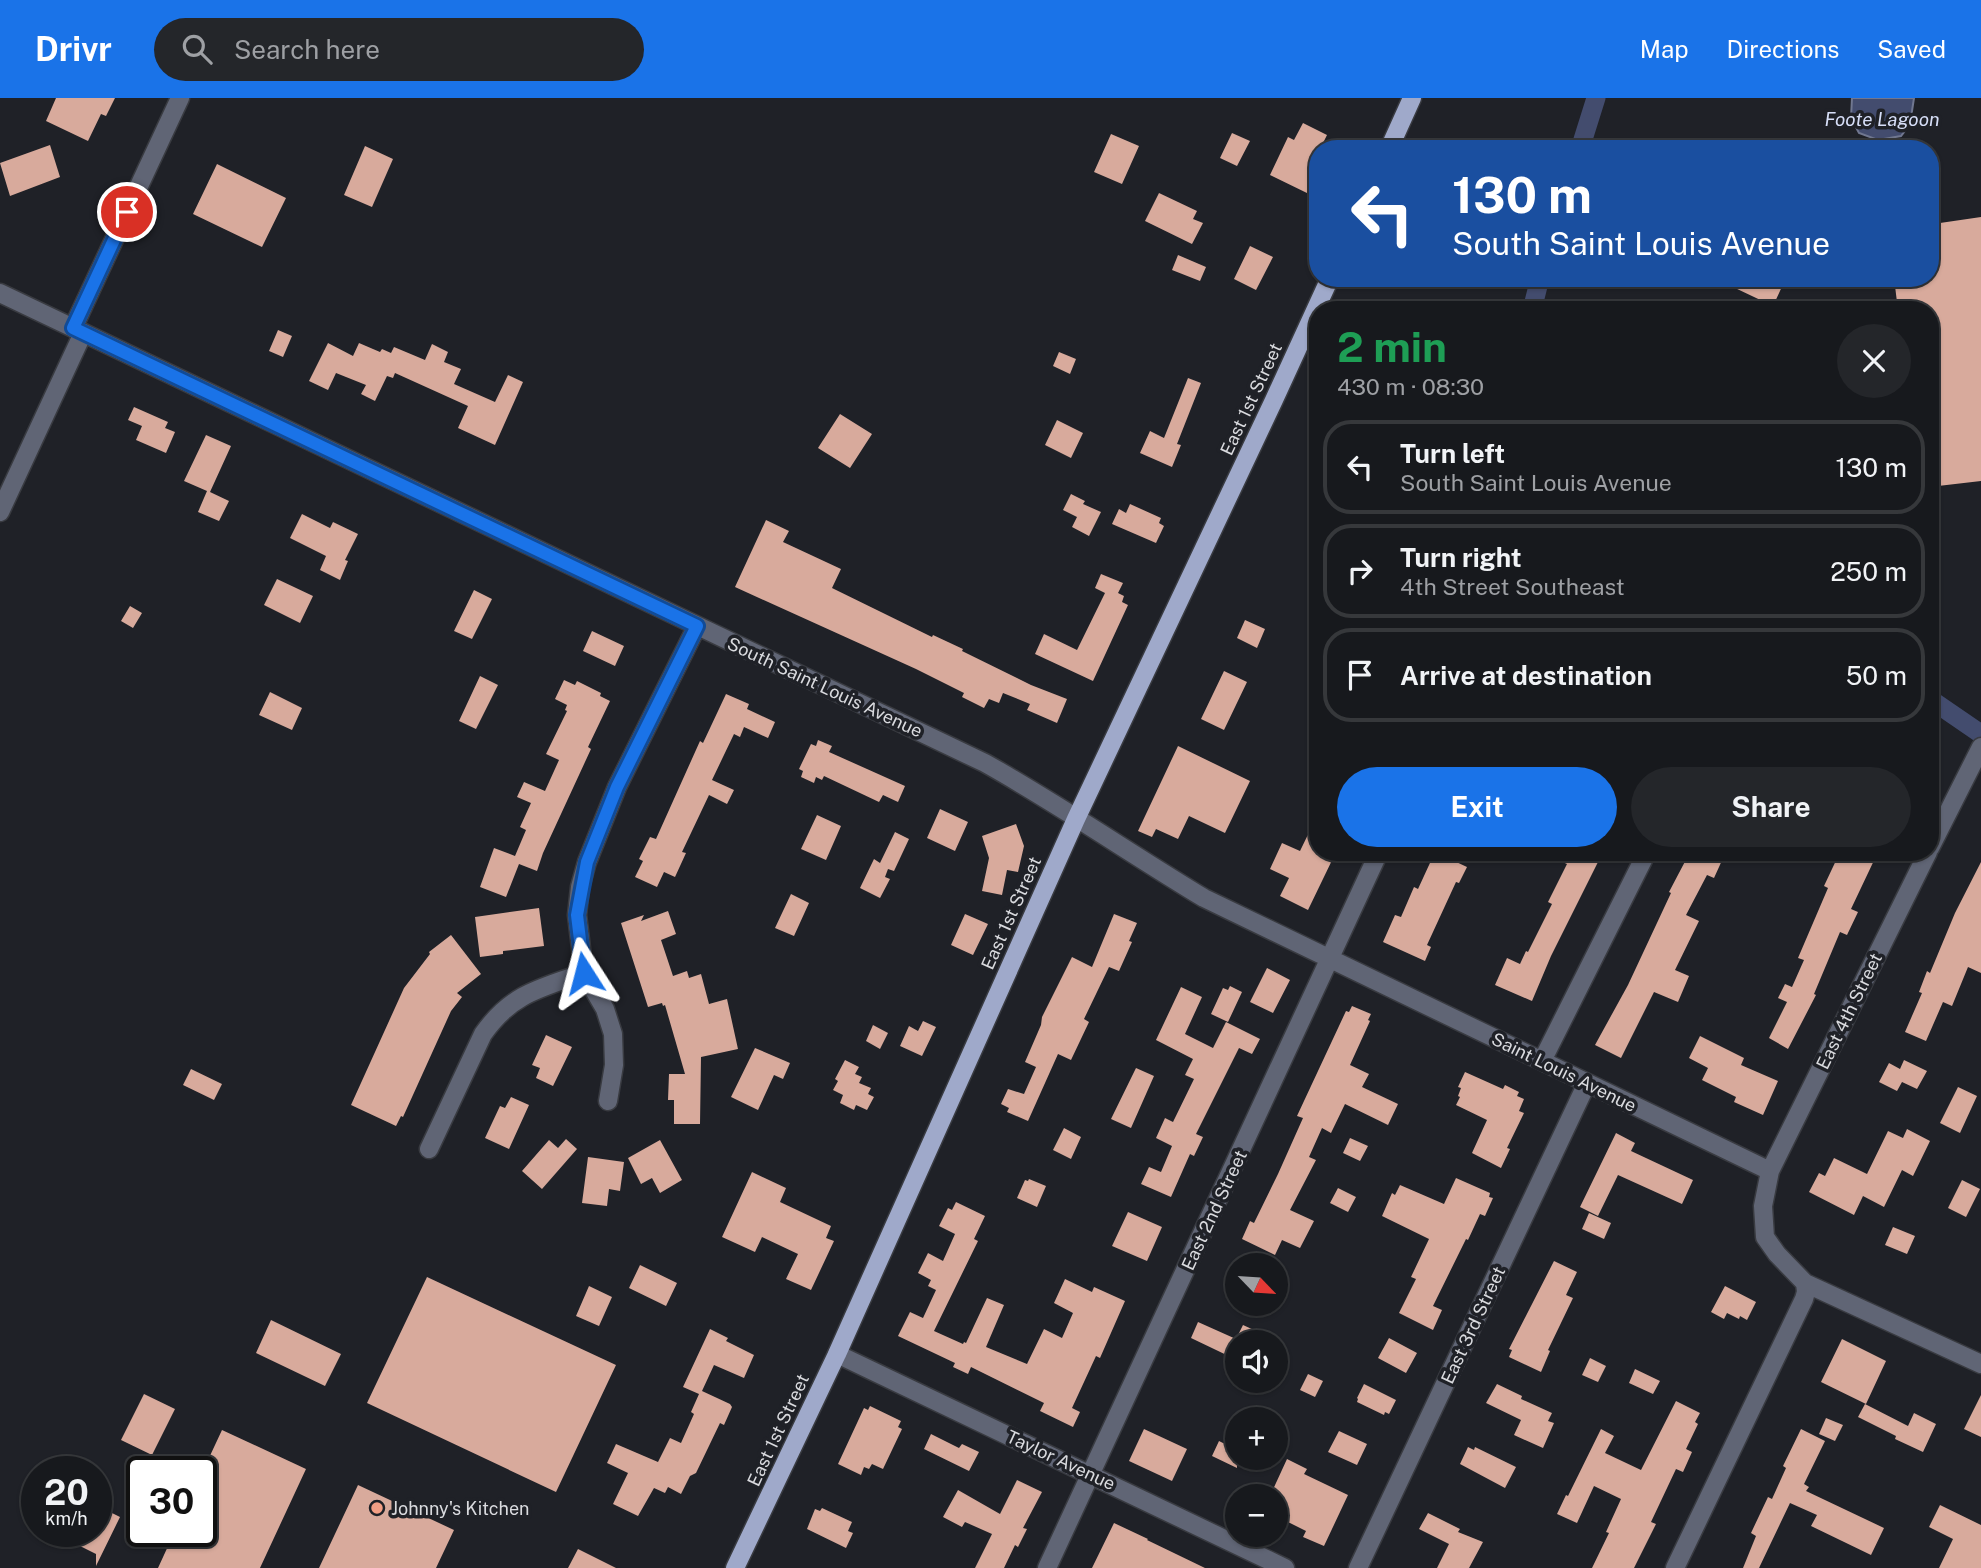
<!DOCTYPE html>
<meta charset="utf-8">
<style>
:root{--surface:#17191d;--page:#24262a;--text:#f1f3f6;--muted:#9ea0a4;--line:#36383b;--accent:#1a73e8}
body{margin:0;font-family:"Public Sans",sans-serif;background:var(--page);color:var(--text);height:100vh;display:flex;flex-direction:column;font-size:26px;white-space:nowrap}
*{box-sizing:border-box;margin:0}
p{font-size:23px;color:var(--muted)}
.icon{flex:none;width:38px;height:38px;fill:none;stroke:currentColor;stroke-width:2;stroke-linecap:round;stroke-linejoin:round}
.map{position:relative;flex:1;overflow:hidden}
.sheet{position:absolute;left:1309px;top:203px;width:630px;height:560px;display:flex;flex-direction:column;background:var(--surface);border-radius:28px;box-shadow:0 2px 5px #0004,0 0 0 2px var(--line)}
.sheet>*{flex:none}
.guide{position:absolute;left:1309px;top:42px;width:630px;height:147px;border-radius:28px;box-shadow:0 2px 5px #0004,0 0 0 2px var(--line);background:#1a4fa0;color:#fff;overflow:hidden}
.needle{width:46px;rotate:115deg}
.fabs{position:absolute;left:1225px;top:1155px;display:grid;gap:14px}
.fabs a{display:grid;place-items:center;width:63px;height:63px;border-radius:50%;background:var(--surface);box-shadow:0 2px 5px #0004,0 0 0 2px var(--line);font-size:35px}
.speed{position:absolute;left:21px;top:1358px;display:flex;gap:14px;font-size:35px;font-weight:700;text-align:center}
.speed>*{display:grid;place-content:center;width:91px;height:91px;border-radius:50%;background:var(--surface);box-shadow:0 2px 5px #0004,0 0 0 2px var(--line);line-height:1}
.speed small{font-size:18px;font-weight:400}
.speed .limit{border:4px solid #111;border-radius:10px;background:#fff;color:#111}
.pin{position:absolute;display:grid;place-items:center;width:60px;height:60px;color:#fff;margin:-30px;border:4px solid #fff;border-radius:50%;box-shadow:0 2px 7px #0007}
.me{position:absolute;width:77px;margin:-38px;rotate:351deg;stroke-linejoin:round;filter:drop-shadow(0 0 5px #0008)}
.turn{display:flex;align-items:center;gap:24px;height:147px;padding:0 28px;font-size:32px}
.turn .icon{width:91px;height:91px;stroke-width:2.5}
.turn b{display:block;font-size:49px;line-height:60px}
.round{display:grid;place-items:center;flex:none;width:74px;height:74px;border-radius:37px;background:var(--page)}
.head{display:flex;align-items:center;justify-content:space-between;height:119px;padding:0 28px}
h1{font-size:42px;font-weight:700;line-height:52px;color:#1e9e55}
.action{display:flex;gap:14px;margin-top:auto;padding:14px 28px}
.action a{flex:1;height:80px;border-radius:42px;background:var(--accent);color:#fff;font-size:28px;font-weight:700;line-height:80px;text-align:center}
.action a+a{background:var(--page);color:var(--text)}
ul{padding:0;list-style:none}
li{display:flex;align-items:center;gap:21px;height:94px;margin:0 14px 10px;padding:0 14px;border:4px solid var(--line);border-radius:28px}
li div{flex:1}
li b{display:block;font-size:26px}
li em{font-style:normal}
header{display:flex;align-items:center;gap:42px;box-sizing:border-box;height:98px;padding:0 35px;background:var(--accent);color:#fff}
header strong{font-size:33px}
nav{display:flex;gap:38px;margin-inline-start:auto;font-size:24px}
.search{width:490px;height:63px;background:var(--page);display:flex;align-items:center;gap:18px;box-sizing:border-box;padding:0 24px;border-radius:38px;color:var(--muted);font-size:26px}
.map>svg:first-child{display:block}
.water{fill:#434c6e;stroke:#707790;stroke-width:2}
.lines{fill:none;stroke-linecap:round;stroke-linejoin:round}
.canal{stroke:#434c6e;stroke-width:19}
.building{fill:#d8aa9c}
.minor-casing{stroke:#393b41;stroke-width:21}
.major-casing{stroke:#393b41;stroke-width:21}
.minor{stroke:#606575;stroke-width:18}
.major{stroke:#9fa9ca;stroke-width:18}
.route-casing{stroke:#114b97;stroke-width:18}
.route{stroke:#1a73e8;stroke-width:12}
.poi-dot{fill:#f39f85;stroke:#1f2127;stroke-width:2.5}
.labels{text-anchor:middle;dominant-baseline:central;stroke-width:7;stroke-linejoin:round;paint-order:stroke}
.street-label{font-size:18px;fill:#d9dade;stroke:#1f2127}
.poi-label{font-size:18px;fill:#d9dade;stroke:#1f2127;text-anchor:start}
.water-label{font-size:19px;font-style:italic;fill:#d6def7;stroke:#1f2127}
</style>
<header>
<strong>Drivr</strong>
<div class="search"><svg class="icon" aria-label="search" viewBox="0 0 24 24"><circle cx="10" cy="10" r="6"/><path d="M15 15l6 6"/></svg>Search here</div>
<nav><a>Map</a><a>Directions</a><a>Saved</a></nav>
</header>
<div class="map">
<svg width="1981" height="1470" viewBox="0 0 1981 1470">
<rect width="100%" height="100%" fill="#1f2127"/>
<path class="water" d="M1852,0H1914L1910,26L1901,38L1878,42L1859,35L1851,20Z"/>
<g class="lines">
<path class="canal" d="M1580,51L1596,0
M1532,212L1540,180
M1930,601L1981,636"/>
</g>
<path class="building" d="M56,0H115L106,18L101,16L88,43L46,23Z
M1303,25L1327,37L1320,51H1318L1309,73L1318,78L1309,96L1270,77L1288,39L1294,42Z
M1232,35L1250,43L1237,68L1220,60Z
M1111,36L1139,48L1122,86L1094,74Z
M50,47L60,79L10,98L0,65Z
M365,48L393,61L372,109L344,97Z
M217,66L286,100L262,149L193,116Z
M1159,95L1197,113L1193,121L1203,125L1192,146L1145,123Z
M1930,111L1940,125L1981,119V383L1938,388L1936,372L1930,373V212H1898L1895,188L1916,186L1915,180H1930Z
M1250,148L1273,159L1256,192L1234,181Z
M1178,157L1206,169L1200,183L1172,172Z
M1714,180H1786L1773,208Z
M278,232L292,238L283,259L269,253Z
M328,245L353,258L359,245L380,254L382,251L391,255L394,249L425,262L432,246L448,254L444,264L461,271L454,286L495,304L508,277L523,284L495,347L458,330L468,308L395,275L393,280L387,278L375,303L361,296L366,287L336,275L328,292L309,283Z
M1059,254L1076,261L1070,276L1053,268Z
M1188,280L1201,285L1177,346L1181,347L1172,369L1140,355L1150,333L1164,340Z
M134,309L168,324L165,330L175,334L166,355L136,342L142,328L128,322Z
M840,316L872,336L850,370L818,350Z
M1057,322L1083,335L1071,360L1045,347Z
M206,337L231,348L210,394L229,403L219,423L198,414L207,393L184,383Z
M1071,396L1085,403L1083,406L1101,414L1089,438L1072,429L1077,419L1063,412Z
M1130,406L1161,420L1159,425L1164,428L1156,445L1112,426L1119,411L1126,415Z
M302,416L330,430L333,424L358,436L345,462L348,463L340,482L320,472L326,458L290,440Z
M766,422L789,433L783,444L841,471L832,490L932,539L933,537L963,551L962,553L1031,587L1067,601L1057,625L1027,612L1030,606L1003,595L999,605L989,601L984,610L962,599L964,595L916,571L735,489Z
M1101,476L1123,485L1118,495L1124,498L1122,504L1128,507L1093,583L1035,556L1044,536L1077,552L1105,495L1095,490Z
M277,481L313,498L300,525L264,507Z
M474,492L492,501L472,541L454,533Z
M130,508L142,515L133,530L121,523Z
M1245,522L1265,531L1257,550L1237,540Z
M592,533L624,548L615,568L583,553Z
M1224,573L1247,584L1224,632L1201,621Z
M480,578L498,587L476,631L459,623Z
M564,582L575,587L577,583L601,595L600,598L610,603L588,649L591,651L543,755L537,773L519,766L506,799L480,789L494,750L515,758L526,732L520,729L531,705L517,699L524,684L545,693L559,662L546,656L567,613L565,612L567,607L555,601Z
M270,594L302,610L292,632L259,617Z
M726,596L749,606L747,611L775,624L768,640L744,629L740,639L734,636L712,682L734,692L727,706L709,697L682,754L686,755L675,779L664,774L657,789L635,779L643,763L639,761L650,739L656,741L700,643L703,645Z
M818,642L832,648L829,654L905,688L898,704L883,697L879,704L824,678L822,682L816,679L814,685L801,679L803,673L799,671L811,646L816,648Z
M1178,648L1250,683L1225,735L1189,718L1178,741L1156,731L1152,739L1138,733Z
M940,711L968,724L955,753L927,740Z
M1318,716V754H1336L1308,812L1280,798L1289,780L1270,771L1282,745L1300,753Z
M817,717L841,728L826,762L801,751Z
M1016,726L1024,748L1018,774L1007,772L1002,797L982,793L989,760L982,738Z
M895,734L909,741L894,773L888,771L885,779L890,781L880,800L860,790L874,761L880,765Z
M1435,754L1467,769L1459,785L1456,784L1427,847L1431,849L1425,863L1383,844L1395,817L1401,819L1414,789L1418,791Z
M1540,754H1603L1551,858L1532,903L1495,887L1507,860L1520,866L1526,853L1528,854L1552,806L1548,804L1567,766Z
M1690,754H1715L1724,758L1714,780L1707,777L1686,817L1699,823L1675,872L1689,878L1678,904L1654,894L1621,960L1595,947L1628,887L1671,795L1669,794Z
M1840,754H1878L1851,811L1858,814L1847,837L1840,834L1814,896L1816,897L1788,951L1769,940L1787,904L1778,900L1785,886L1792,889L1804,862L1798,860L1828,790L1824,788Z
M1981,764V875L1968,869L1952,908L1943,904L1926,943L1905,934L1922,895L1919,894L1927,873L1930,875L1955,815Z
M791,796L809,805L794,838L775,830Z
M539,810L544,848L503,853V856L480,859L475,819Z
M668,813L676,836L661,842L673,878L687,873L689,880L701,876L709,906L727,901L738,951L701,959L700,1026H674V1002H668L669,976H685L665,907L663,908L662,905L648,909L621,825L644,817L641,823Z
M965,816L988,826L973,857L951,847Z
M1114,816L1137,825L1129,843L1132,844L1119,873L1109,869L1084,921L1089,924L1071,962L1058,956L1028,1023L1007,1014L1009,1010L1001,1006L1008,991L1024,996L1036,969L1025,964L1041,927L1042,919L1072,859L1092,869Z
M451,837L481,876L457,895L462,899L451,913L403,1019L401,1018L396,1028L351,1007L404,890L430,856L429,854Z
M1267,870L1290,882L1273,915L1250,904Z
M1230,888L1242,894L1228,924L1211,916L1223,890L1228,892Z
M1181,889L1202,899L1185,936L1213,950L1226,924L1260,941L1252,956L1239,950L1196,1036L1203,1039L1194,1058L1190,1056L1171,1099L1141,1086L1149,1069L1161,1074L1172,1048L1156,1040L1165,1020L1173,1024L1194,981L1185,977L1193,961L1156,942Z
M1352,908L1371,916L1368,922L1370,923L1350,967L1369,976L1362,989L1398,1006L1388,1027L1345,1006L1331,1035L1322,1030L1309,1059L1316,1062L1290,1112L1314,1123L1300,1150L1282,1142L1275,1157L1242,1141L1250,1123L1254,1125L1278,1076L1303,1020L1297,1018L1346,913L1349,914Z
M923,923L936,929L922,958L900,948L909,928L918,933Z
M873,927L888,935L880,951L866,943Z
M546,937L572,949L553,988L536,980L540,970L532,967Z
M1700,938L1744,960L1741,967L1778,983L1763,1017L1734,1004L1736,999L1702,982L1708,970L1689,960Z
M755,950L790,965L783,981L774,977L758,1012L731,999Z
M845,962L859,969L855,976L862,979L859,985L871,990L868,996L874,999L867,1012L856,1007L854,1012L840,1005L843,997L833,992L838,983L835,981Z
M1904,962L1927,973L1917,991L1902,984L1897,993L1879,984L1889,965L1900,971Z
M1136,970L1154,978L1131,1030L1111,1021Z
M191,971L222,986L214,1002L183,987Z
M1465,974L1503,991L1505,987L1519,994L1517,998L1524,1001L1519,1013L1524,1015L1507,1050L1510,1051L1501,1070L1472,1055L1487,1022L1456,1007L1460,999L1458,998L1461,990L1458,989Z
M1958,989L1977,998L1960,1035L1940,1025Z
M511,999L529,1007L509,1051L485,1040L500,1008L505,1010Z
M1064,1030L1081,1039L1071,1061L1053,1052Z
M1907,1031L1930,1043L1913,1078L1902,1072L1884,1109L1863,1098L1854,1117L1809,1094L1819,1075L1825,1078L1834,1060L1867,1076L1888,1033L1903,1040Z
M1616,1035L1635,1045L1631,1053L1693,1082L1682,1106L1618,1077L1598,1118L1580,1109Z
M1350,1040L1368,1048L1360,1063L1343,1055Z
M566,1041L577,1051L542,1091L522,1073L549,1042L558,1050Z
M660,1042L682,1082L660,1095L652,1080L641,1086L628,1060Z
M588,1059L624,1064L620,1093L609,1091L607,1108L582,1105Z
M752,1074L786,1090L780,1104L831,1128L826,1140L834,1143L811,1192L786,1181L798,1156L762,1139L755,1154L722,1139Z
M1456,1080L1490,1095L1489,1099L1493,1100L1485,1118L1480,1116L1468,1142L1466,1141L1433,1208L1442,1212L1433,1232L1399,1215L1416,1181L1411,1179L1429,1141L1382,1118L1392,1095L1395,1097L1400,1087L1444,1106Z
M1029,1081L1046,1088L1037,1109L1017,1100L1025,1082L1028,1083Z
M1962,1082L1980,1091L1966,1119L1948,1110Z
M1338,1090L1356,1099L1348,1114L1330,1105Z
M956,1104L985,1118L974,1141L978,1143L934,1233L963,1246L964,1244L966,1245L987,1200L1004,1207L986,1249L1027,1266L1044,1231L1062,1240L1073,1215L1054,1205L1065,1181L1092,1194L1094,1189L1125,1203L1100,1260L1096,1258L1072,1310L1080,1314L1073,1329L1040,1313L1044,1305L971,1269L968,1276L953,1269L955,1265L898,1238L910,1214L923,1220L936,1192L928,1188L931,1182L918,1175L928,1155L943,1163L955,1136L939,1128L948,1110L952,1112Z
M1128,1114L1162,1129L1147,1163L1112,1148Z
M1589,1115L1611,1125L1604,1141L1582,1131Z
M1893,1129L1915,1138L1907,1156L1885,1147Z
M1554,1163L1577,1174L1566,1197L1573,1200L1548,1252L1550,1253L1541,1274L1509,1259L1512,1252L1509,1251Z
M640,1167L677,1185L666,1208L629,1190Z
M427,1179L616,1267L556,1394L367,1305Z
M589,1188L612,1199L599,1228L576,1218Z
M1725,1188L1756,1204L1747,1222L1740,1218L1739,1221L1727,1215L1724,1221L1711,1214Z
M271,1222L341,1256L325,1288L256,1255Z
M1198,1224L1236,1241L1243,1227L1280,1244H1237V1262L1191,1240Z
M710,1231L728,1240L726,1243L754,1257L744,1280L714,1267L702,1293L730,1306L732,1309L724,1327L720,1325L696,1375L690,1378L681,1396L668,1389L665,1395L654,1390L638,1418L613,1406L628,1375L607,1365L616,1346L658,1364L670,1340L681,1345L694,1316L691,1314L699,1296L683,1289Z
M1389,1240L1417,1255L1406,1275L1378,1260Z
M1842,1241L1886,1263L1866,1306L1821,1284Z
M1590,1260L1606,1268L1598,1284L1582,1277Z
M1635,1271L1660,1283L1653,1296L1629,1285Z
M1308,1276L1323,1283L1315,1299L1300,1292Z
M1364,1286L1396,1302L1389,1316L1385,1314L1384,1317L1357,1304L1358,1301L1357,1300Z
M1497,1286L1522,1298L1521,1301L1552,1315L1548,1323L1554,1325L1543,1350L1514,1337L1521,1322L1486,1305Z
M144,1296L175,1311L152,1357L121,1342Z
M1981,1297V1339L1964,1331Z
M1676,1303L1700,1315L1695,1324L1698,1326L1686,1351L1692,1354L1683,1374L1676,1371L1651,1424L1656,1426L1634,1470H1592L1609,1435L1606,1434L1621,1401L1594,1388L1577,1425L1557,1416L1566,1397L1568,1398L1601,1331L1614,1338L1605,1355L1641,1372Z
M1865,1306L1908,1328L1914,1315L1936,1326L1923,1354L1895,1341L1896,1338L1858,1319Z
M870,1308L901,1323L898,1329L902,1331L883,1371L872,1366L869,1371L864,1369L861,1377L838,1366L864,1310L868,1312Z
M1826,1320L1843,1327L1835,1343L1819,1336Z
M1144,1331L1187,1351L1172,1383L1129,1363Z
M1801,1331L1825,1343L1804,1386L1809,1389L1806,1393L1884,1430L1871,1457L1811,1428L1817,1417L1790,1405L1759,1470H1743L1756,1438L1751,1435L1768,1399L1772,1401L1786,1370L1783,1368Z
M222,1332L306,1371L260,1470H158L175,1433H201V1377Z
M1339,1333L1367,1346L1357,1367L1328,1354Z
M931,1336L959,1350L962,1346L979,1354L969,1373L924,1351Z
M1219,1343L1237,1352V1370L1212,1358Z
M1468,1349L1474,1352L1475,1349L1516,1369L1505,1390L1460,1366Z
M1287,1361L1307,1371L1304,1376L1348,1397L1324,1448L1303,1439L1306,1433L1276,1418V1398H1270Z
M1017,1382L1042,1394L1023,1430L1027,1431L1018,1449L1015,1447L1004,1470H975L992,1436L965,1424L962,1429L943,1419L958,1392L1000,1416Z
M358,1387L454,1432L436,1470H319Z
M96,1407L120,1419L96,1468V1456L50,1433H96Z
M1940,1407L1981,1427V1470H1939L1953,1441L1929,1429Z
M822,1410L852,1424L848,1433L853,1435L846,1450L807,1431L815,1411L820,1413Z
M1428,1415L1460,1431L1458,1434L1483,1444L1469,1470H1437L1449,1446L1419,1431Z
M1114,1425L1148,1441L1147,1442L1205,1470H1092Z
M578,1451L616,1470H568Z"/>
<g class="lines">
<g class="minor-casing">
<path id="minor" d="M0,195L985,665C1060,707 1131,756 1204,800L1770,1073
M73,230L180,0
M0,414L83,235
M1930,750L1981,649
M1928,754L1770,1073L1763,1108L1765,1139L1777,1156L1805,1185L1981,1266
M1542,963L1647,754
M608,1003L614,967L613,936L605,911L584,875L577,817L580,789L587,764L617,689L697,528
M429,1051L483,936C511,896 540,890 584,875
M837,1256L1285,1470
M1047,1470L1379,754
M1358,1470L1587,985
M1675,1470L1804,1201L1806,1194L1805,1185"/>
</g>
<g class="major-casing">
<path id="major" d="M1389,51L1412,0
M735,1470L837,1256L1076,721L1274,302L1330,180"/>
</g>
<use href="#minor" class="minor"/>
<use href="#major" class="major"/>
</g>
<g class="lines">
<g class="route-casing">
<path id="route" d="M127,114L73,230L697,528L617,689L587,764L577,817L584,875"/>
</g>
<use href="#route" class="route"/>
</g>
<circle class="poi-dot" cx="377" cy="1410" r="7"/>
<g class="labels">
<g class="street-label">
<text transform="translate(1251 301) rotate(-65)">East 1st Street</text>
<text transform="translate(825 589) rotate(25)">South Saint Louis Avenue</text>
<text transform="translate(1011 815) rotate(-66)">East 1st Street</text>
<text transform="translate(1849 913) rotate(-64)">East 4th Street</text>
<text transform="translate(1564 974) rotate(26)">Saint Louis Avenue</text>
<text transform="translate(1214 1112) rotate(-65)">East 2nd Street</text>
<text transform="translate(1473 1227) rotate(-65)">East 3rd Street</text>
<text transform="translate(778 1332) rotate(-65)">East 1st Street</text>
<text transform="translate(1061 1362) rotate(25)">Taylor Avenue</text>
</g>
<g class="poi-label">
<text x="391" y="1410">Johnny's Kitchen</text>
</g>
<g class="water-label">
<text x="1882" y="21">Foote Lagoon</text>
</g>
</g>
</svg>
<div class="fabs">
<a><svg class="needle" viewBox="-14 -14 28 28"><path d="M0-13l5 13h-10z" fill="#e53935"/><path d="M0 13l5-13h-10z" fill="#9ea0a4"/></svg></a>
<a><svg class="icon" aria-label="sound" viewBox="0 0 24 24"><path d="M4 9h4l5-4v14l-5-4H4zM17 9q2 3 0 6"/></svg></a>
<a>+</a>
<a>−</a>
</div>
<div class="speed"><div>20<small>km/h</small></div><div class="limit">30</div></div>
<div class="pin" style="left:127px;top:114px;background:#d93025"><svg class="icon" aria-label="arrive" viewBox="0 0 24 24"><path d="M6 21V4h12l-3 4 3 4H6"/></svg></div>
<svg class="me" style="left:584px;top:875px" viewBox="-20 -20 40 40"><path d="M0-17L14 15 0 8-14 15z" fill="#1a73e8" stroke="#fff" stroke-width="4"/></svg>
<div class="guide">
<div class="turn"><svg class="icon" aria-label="left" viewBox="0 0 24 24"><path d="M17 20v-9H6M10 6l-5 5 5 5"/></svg><div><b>130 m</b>South Saint Louis Avenue</div></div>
</div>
<section class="sheet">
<div class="head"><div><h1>2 min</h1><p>430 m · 08:30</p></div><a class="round"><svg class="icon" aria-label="close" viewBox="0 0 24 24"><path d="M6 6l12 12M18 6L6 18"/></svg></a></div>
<ul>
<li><svg class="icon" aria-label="left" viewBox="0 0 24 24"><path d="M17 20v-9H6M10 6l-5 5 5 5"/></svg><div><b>Turn left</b><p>South Saint Louis Avenue</p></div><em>130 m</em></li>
<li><svg class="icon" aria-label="right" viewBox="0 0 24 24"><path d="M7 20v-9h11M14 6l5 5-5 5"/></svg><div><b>Turn right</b><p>4th Street Southeast</p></div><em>250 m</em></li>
<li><svg class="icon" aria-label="arrive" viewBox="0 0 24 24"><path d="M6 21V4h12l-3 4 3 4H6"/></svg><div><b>Arrive at destination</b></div><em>50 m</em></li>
</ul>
<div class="action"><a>Exit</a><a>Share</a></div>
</section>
</div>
